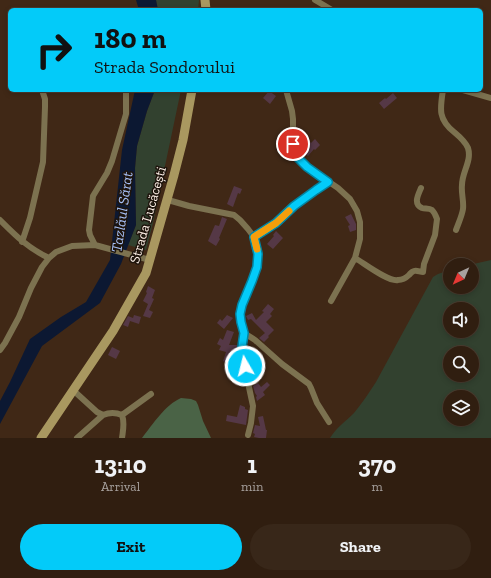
<!DOCTYPE html>
<meta charset="utf-8">
<style>
:root{--surface:#301e10;--page:#382719;--text:#f1f3f6;--muted:#a8a29f;--line:#4b3c30;--accent:#03cbf9}
body{margin:0;font-family:"Zilla Slab",serif;background:var(--page);color:var(--text);height:100vh;display:flex;flex-direction:column;font-size:15px;white-space:nowrap}
*{box-sizing:border-box;margin:0}
p{font-size:13px;color:var(--muted)}
.icon{flex:none;width:22px;height:22px;fill:none;stroke:currentColor;stroke-width:2;stroke-linecap:round;stroke-linejoin:round}
.map{position:relative;height:438px;overflow:hidden}
.details{display:flex;flex-direction:column;background:var(--surface);flex:1}
.details>*{flex:none}
.banner{position:absolute;left:8px;top:8px;width:475px;height:84px;border-radius:6px;box-shadow:0 2px 6px #0003,0 0 0 1px var(--line);background:#03cbf9;color:#111;overflow:hidden}
.needle{width:26px;rotate:224deg}
.tools{position:absolute;left:443px;top:258px;display:grid;gap:8px}
.tools a{display:grid;place-items:center;width:36px;height:36px;border-radius:50%;background:var(--surface);box-shadow:0 2px 6px #0003,0 0 0 1px var(--line);font-size:20px}
.pin{position:absolute;display:grid;place-items:center;width:34px;height:34px;color:#fff;margin:-17px;border:2px solid #fff;border-radius:50%;box-shadow:0 1px 4px #0007}
.me{position:absolute;width:44px;margin:-22px;rotate:352deg;stroke-linejoin:round;filter:drop-shadow(0 0 3px #0008)}
.turn{display:flex;align-items:center;gap:14px;height:84px;padding:0 20px;font-size:18px}
.turn .icon{width:52px;height:52px;stroke-width:2.5}
.turn b{display:block;font-size:28px;line-height:34px}
.eta{display:flex;justify-content:space-evenly;align-items:center;height:68px;text-align:center}
.eta b{font-size:24px;font-weight:700;line-height:28px}
.primary-button{display:flex;gap:8px;margin-top:auto;padding:8px 20px}
.primary-button a{flex:1;height:46px;border-radius:24px;background:var(--accent);color:#111;font-size:16px;font-weight:700;line-height:46px;text-align:center}
.primary-button a+a{background:var(--page);color:var(--text)}
.map>svg:first-child{display:block}
.green{fill:#32412f;fill-rule:evenodd}
.forest{fill:#4a6346}
.water{fill:#0c1832}
.building{fill:#553846}
.lines{fill:none;stroke-linecap:round;stroke-linejoin:round}
.street{stroke:#7c7250;stroke-width:6}
.secondary{stroke:#a99860;stroke-width:9}
.route-casing{stroke:#0284a2;stroke-width:10}
.route{stroke:#03cbf9;stroke-width:7}
.slow{stroke:#f59e0b;stroke-width:7}
.labels{text-anchor:middle;dominant-baseline:central;stroke-width:3;stroke-linejoin:round;paint-order:stroke}
.street-label{font-size:14px;fill:#fff2e9;stroke:#1e140c}
.water-label{font-size:15px;font-style:italic;fill:#a6c0f8;stroke:#1e140c}
</style>
<div class="map">
<svg width="491" height="438" viewBox="0 0 491 438">
<rect width="100%" height="100%" fill="#402816"/>
<path class="green" d="M156,0H199L198,10H158Z
M155,90H181L153,223L146,250L128,245L136,225L135,168L137,146L147,111Z
M491,260V438H330C336,428 346,421 354,413C362,403 369,393 376,382L433,277L438,274L450,270V287H472V265H469ZM450,309H472V331H450ZM450,353H472V375H450ZM450,397H472V419H450Z"/>
<path class="forest" d="M181,398L191,399L196,401L198,405L203,421L211,438H142C153,424 165,405 181,398Z"/>
<path class="water" d="M136,0H156L158,10H139Z
M135,90H155L147,111L137,146L135,168L136,225L121,264L100,303L42,346L0,424V401L10,382L30,339L61,317L86,302L110,260L122,150Z"/>
<path class="building" d="M269,91L276,96L270,104L263,98Z
M393,93L397,98L384,109L379,103L385,98L386,99Z
M306,137L311,143L315,139L320,145L315,150L314,149L308,156L301,151L306,146L302,141Z
M234,186L242,189L240,194L238,193L233,207L227,204Z
M351,214L356,224V230L350,232L348,226L350,225L345,217Z
M222,217L227,219L219,238L220,239L216,246L208,241L215,225L219,226Z
M276,231L283,238L273,249L267,244L274,236L273,235Z
M148,286L155,290L152,298L154,299L149,310L153,312L150,318L143,316L148,304L143,301L147,293L146,292Z
M268,304L274,309L270,314L272,316L266,322L274,330L268,336L269,337L264,342L259,338L265,333L251,319L248,320L246,316L252,313L256,320L264,312L262,311Z
M134,315L141,317L139,324L130,321L128,327L123,325L128,316L133,318Z
M227,315L233,318L224,329L217,323L220,319L222,321Z
M227,330L234,332L229,345H238L240,366H234L235,363H227L223,361L226,352L219,350L221,346L217,344L220,338L223,340Z
M112,347L120,351L116,359L108,355Z
M267,382L270,385L263,392L265,395L257,401L256,397L257,396L255,393L253,386L258,383L261,387Z
M240,405L245,407V409L248,410L246,425L226,421L227,415L237,417Z
M263,416L266,430H267L266,438H259L254,437L255,434L253,433L255,425L260,426L258,417Z"/>
<g class="lines">
<path class="street" d="M315,0L332,10
M286,90L292,111L293,119V144L296,156L307,167L338,188L350,199L357,211L360,222V239L355,258L331,301
M443,90C440,109 438,119 454,132C460,137 465,141 468,148C472,161 462,172 462,185C461,193 464,201 463,209C462,216 458,224 456,230
M463,90L491,98
M168,200L189,206L234,215L240,220L248,229L254,237L255,240L258,254L257,267L252,281L242,305L240,318L244,333L242,347L243,355L247,378L253,406L251,423L248,435
M0,220C16,236 28,248 49,258
M254,237L276,223L294,206L316,190L328,182
M22,242L30,218L43,162L45,107V99L42,90
M95,245L90,235L89,230L93,196L107,173L112,161L126,114V90
M355,258C364,263 388,282 398,280C401,280 406,278 409,275C411,273 411,272 414,271C417,270 420,272 423,272L424,264L435,235L437,219C436,216 434,212 432,210C429,208 425,209 422,208C413,204 418,195 421,188
M244,333L255,340L282,364L309,384L311,388L317,403L329,422
M0,350L5,343L19,317L31,288L42,267L49,258L56,252L72,246L95,245L150,260
M74,391L97,412L103,415
M122,415L151,394
M77,438L103,415C110,412 115,412 122,415C125,423 123,430 122,438"/>
<path class="secondary" d="M205,0L206,10
M41,438L113,331L146,273L174,175L183,140L192,90"/>
</g>
<g class="lines">
<g class="route-casing">
<path id="route" d="M245,366L242,347L244,333L241,322L240,314L242,305L252,281L257,267L258,254L254,237L276,223L294,206L316,190L328,182L307,167L296,156L293,144"/>
</g>
<use href="#route" class="route"/>
<path class="slow" d="M257,249L254,237L276,223L289,211"/>
</g>
<g class="labels">
<g class="street-label">
<text transform="translate(148 215) rotate(-74)">Strada Lucăcești</text>
</g>
<g class="water-label">
<text transform="translate(122 212) rotate(-82)">Tazlăul Sărat</text>
</g>
</g>
</svg>
<div class="tools">
<a><svg class="needle" viewBox="-14 -14 28 28"><path d="M0-13l5 13h-10z" fill="#e53935"/><path d="M0 13l5-13h-10z" fill="#a8a29f"/></svg></a>
<a><svg class="icon" aria-label="sound" viewBox="0 0 24 24"><path d="M4 9h4l5-4v14l-5-4H4zM17 9q2 3 0 6"/></svg></a>
<a><svg class="icon" aria-label="search" viewBox="0 0 24 24"><circle cx="10" cy="10" r="6"/><path d="M15 15l6 6"/></svg></a>
<a><svg class="icon" aria-label="layers" viewBox="0 0 24 24"><path d="M12 4l9 5-9 5-9-5zM3 14l9 5 9-5"/></svg></a>
</div>
<div class="pin" style="left:293px;top:144px;background:#d93025"><svg class="icon" aria-label="arrive" viewBox="0 0 24 24"><path d="M6 21V4h12l-3 4 3 4H6"/></svg></div>
<svg class="me" style="left:245px;top:366px" viewBox="-20 -20 40 40"><circle r="17" fill="#03cbf9" stroke="#fff" stroke-width="3"/><path d="M0-11L8 9 0 5-8 9z" fill="#fff"/></svg>
<div class="banner">
<div class="turn"><svg class="icon" aria-label="right" viewBox="0 0 24 24"><path d="M7 20v-9h11M14 6l5 5-5 5"/></svg><div><b>180 m</b>Strada Sondorului</div></div>
</div>
</div>
<section class="details">
<div class="eta">
<div><b>13:10</b><p>Arrival</p></div>
<div><b>1</b><p>min</p></div>
<div><b>370</b><p>m</p></div>
</div>
<div class="primary-button"><a>Exit</a><a>Share</a></div>
</section>
